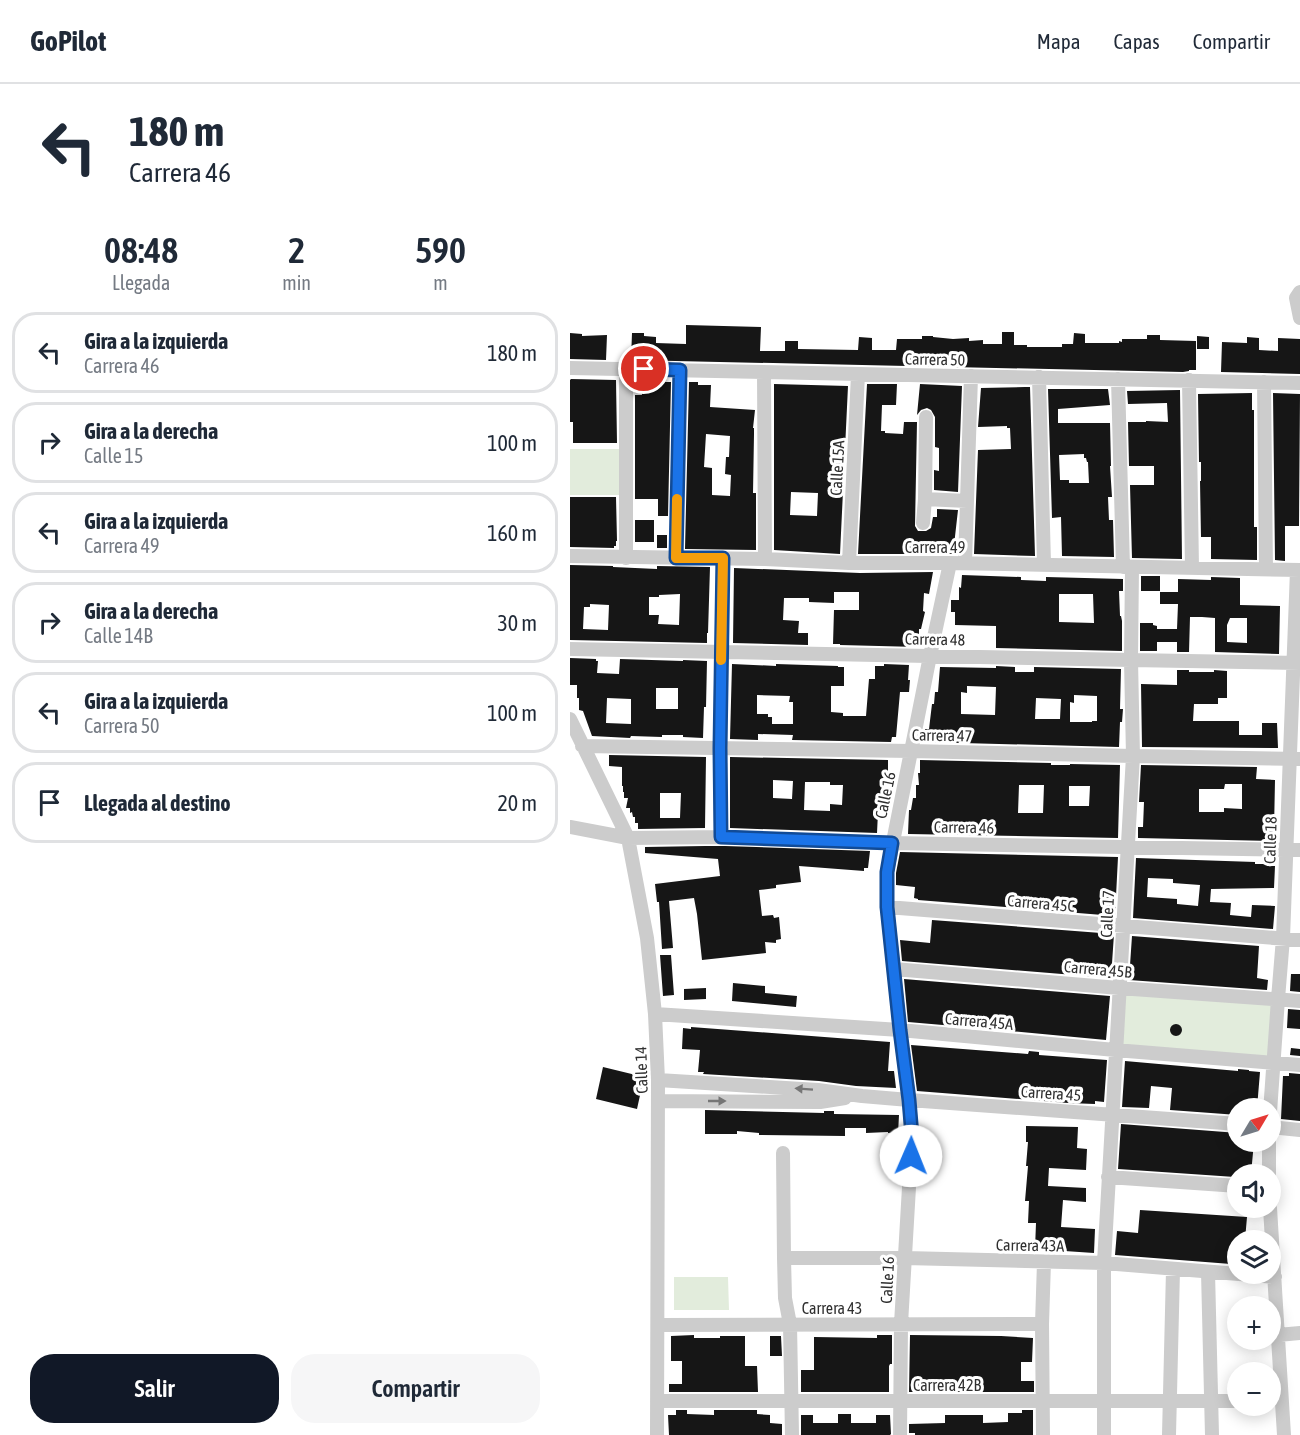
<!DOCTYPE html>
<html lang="es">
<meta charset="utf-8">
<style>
:root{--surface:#fff;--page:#f6f6f7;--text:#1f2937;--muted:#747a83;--line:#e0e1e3;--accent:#111827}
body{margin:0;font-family:"Asap Condensed",sans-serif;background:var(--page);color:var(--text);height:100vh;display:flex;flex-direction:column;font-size:22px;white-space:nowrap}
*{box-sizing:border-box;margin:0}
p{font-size:20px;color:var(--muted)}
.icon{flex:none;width:33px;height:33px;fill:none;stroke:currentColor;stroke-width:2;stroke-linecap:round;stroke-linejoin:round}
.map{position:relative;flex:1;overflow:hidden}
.details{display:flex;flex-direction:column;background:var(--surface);width:570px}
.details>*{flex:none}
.top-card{background:#fff;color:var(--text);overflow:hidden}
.needle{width:39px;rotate:52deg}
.tools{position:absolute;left:657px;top:1014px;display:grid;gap:12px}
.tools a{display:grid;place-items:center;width:54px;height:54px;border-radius:50%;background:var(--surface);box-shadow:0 3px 15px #0003;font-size:30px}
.pin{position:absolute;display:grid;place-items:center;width:51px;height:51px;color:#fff;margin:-26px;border:3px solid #fff;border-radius:50%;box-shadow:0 2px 6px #0007}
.me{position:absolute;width:66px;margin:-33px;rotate:1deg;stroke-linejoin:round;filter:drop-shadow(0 0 4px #0008)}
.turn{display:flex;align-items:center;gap:21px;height:126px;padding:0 30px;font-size:27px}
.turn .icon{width:78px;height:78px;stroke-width:2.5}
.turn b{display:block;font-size:42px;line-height:51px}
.eta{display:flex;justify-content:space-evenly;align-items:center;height:102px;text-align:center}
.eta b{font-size:36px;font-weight:600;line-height:42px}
.primary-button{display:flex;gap:12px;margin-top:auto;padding:12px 30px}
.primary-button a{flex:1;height:69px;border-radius:24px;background:var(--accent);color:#fff;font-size:24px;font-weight:600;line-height:69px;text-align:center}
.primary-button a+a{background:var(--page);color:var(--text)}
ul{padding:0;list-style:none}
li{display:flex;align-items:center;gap:18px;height:81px;margin:0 12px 9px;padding:0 18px;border:3px solid var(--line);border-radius:24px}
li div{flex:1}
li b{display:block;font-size:22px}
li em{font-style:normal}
header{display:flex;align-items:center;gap:36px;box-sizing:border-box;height:84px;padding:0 30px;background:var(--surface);border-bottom:2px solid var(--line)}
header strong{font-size:28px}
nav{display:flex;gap:33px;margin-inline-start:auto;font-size:21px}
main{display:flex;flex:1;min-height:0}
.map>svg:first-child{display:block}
.green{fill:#e2ecdc}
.building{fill:#161616;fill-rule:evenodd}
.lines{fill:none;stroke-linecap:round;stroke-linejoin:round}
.minor{stroke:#ccc;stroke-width:14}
.oneway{fill:#767676}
.route-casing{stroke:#114b97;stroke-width:15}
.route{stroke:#1a73e8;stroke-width:10}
.slow{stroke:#f59e0b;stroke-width:10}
.labels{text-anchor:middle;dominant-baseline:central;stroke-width:6;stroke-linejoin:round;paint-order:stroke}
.street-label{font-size:16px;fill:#2f2f2f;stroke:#fff}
</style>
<header>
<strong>GoPilot</strong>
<nav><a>Mapa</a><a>Capas</a><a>Compartir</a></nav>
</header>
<main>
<section class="details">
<div class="top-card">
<div class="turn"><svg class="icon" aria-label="left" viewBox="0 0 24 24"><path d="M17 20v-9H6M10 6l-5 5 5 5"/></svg><div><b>180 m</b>Carrera 46</div></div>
</div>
<div class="eta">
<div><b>08:48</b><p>Llegada</p></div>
<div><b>2</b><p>min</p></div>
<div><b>590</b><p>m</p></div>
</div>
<ul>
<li><svg class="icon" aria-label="left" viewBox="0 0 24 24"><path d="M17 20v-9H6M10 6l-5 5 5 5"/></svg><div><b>Gira a la izquierda</b><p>Carrera 46</p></div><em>180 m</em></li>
<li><svg class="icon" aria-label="right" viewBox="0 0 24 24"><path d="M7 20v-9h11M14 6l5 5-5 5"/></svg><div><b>Gira a la derecha</b><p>Calle 15</p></div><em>100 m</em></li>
<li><svg class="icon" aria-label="left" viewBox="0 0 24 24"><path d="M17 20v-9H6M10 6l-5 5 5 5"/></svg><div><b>Gira a la izquierda</b><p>Carrera 49</p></div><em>160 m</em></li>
<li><svg class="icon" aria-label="right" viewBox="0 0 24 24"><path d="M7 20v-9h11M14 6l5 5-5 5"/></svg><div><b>Gira a la derecha</b><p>Calle 14B</p></div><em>30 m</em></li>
<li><svg class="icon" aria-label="left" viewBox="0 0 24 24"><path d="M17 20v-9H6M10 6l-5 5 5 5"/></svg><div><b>Gira a la izquierda</b><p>Carrera 50</p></div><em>100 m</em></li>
<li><svg class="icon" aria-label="arrive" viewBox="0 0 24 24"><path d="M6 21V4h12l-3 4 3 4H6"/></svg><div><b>Llegada al destino</b></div><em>20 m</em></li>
</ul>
<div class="primary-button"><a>Salir</a><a>Compartir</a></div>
</section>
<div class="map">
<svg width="730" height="1351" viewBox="0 0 730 1351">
<rect width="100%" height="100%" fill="#fff"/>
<path class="green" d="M0,365H50V411H0Z
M549,904L708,915L704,979L545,966Z
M104,1193H158L159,1226H104Z"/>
<path class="building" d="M116,241L191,243L190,267H215V257H228V265L288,266L289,253L302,254V266H326L327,255H352V252H363V253L383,255L399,254V257L413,256V260H432V248H444V261H457V263H492V260H503L504,249L515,250V259H549V257L552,258V255H577V251H590V256L626,257V286H619V287L613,288L61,276L62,249H74V252L86,253V259L116,260Z
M0,249L12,250V252L37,251L36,276L0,275Z
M627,252L639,253V265H627Z
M677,253L689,254V266L708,267V254L730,255V290L651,288L652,258L677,259Z
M1,295L46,296L47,359H3V338H0V296Z
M71,298H101L98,432H88V415H65V311H72Z
M119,298H128V301H141L140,323L185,326L183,344H184V350L183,409H186V466L115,465ZM136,350L160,352L159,373H156L155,390L161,391L160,412L142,411V384L134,383Z
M204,300L278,302L270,470L204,466ZM221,408L248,409L247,432L220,431Z
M297,300H327L326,321H312L311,347H315V349L333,350L334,338H347L345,442L348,447H356L361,444L363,433H367V425L388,426L383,470H288Z
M350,300L392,302L388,408L364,406V386L369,387V364L365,363V333L361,326L357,324L351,326L347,331Z
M455,303H460L465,472L404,470L408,366L441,365L440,344H437V342L408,343L411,304Z
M478,305H538L540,321L488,325V339H540L541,382H540L542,413H538L539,436H543L544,473L492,472L491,433L482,434ZM514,370V374H516L517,378H518L519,399H499V396H490L489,371Z
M610,306L612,475L562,474L560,401H584V382H559L558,338H576V337L598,338L597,319L558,320L557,307Z
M682,309V326H684V443H687V476L641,475V453H631L630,397H631V378H629L628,310Z
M703,309L730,310L729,442H715V477L705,476Z
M0,413H46L47,457H46V462H44V464L0,463Z
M65,436H84V458H65Z
M87,451H97V464H87Z
M0,481L43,482V483L87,485V482L140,483L138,549H137V559L0,556ZM110,510L109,541L88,540L89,531H79V513H89V511ZM20,520L39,521L38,546L13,545L14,523H20Z
M164,484L290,489L363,488L359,510L354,509L353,527L355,528L351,545H349V553H347L348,563L270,561V560H263L264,526H289V508H264V519L239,518V514H214L213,536L229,537L228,549H238V561L163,559Z
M392,491L451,493V496L476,497V493L553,495V507H549L550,532H551L552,537V567L426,564V542L385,541V528H381V516H389V503L391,504ZM489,510H523L524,539L489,538Z
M571,492H590V507H571Z
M641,493L670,494V521L710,522L709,570L645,568V534L632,533H620L619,568H607V558H587V567H570V539H583V541L587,542V545H607L608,520H590V508H608V495L641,496ZM660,534H677V559L657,558V541Z
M0,574L26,575V577H28L27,589L49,590L50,575L113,577V576L137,577L136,623H134L133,654L113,653V651H92V653L61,652L60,654L22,652L13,627L9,626V614H7V601H0ZM86,604H108V625H86ZM37,614L61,615V640L36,639Z
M162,580L206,582V580L268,582V583H274V602H261V628L273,629V632H296L299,595H305V582H314V580L339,581L338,596H340L339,608H330L326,653H322L321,658L222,656L223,651L188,650V656L160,655ZM187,611L220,612L219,618H223V640H202V633H198V630H187Z
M426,582L445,583V588H464V583L551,585L550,625H553L552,638H550L549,663L354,658L355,645H359L362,620H364L365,608H368L370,583L426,584ZM397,602L426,603L425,631L391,630V608L397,609ZM504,611L527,612V637H522V638H500V618L504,619ZM466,614L491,615L490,635H465Z
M607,586H619V588H644V586L657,587V614H648V620H624L623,637H669V651H692V639H707L708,664L572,663L571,600L607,601Z
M39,671L136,673L135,744L68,745V739H65V733H63L62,728L60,729V724H56L58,714H54V708H53V702H52V683L39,682ZM90,709H111L110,734H90Z
M160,673L318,676V689H315V694H313L312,713H310L308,728L307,749L160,744ZM203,696L223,697L222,715L203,714ZM235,698H260V701H273L272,721L260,720V727L234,726Z
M350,676L481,679V681H500V680L550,681L548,754L338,750L339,726H341L343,714H346V701H349L348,689H350ZM449,701H474L473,729H448ZM499,702H520L519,722H499Z
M571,681L687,683L686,695L705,696L704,746H706L705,757L568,754V743H573L574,718H569ZM655,700H672V725L654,724V728H629V705H654Z
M135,762H155L300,767L298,784H294V787L229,782L231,798L206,801V804L189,806L192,832L203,831L204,834L209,833L211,855L206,856V859L195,858L196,869L132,876L127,830L124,814L99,817L103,864L92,865L89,818H87L85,800L150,792L148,775L75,769V763Z
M330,768L548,773L545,832L348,816V815L344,814L345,803L326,801V789Z
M566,774L685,778V780H697V782H705L704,804L641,805L640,818L661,819L660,831L681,833L682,821L705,822L703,845L563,834ZM578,794L603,795V799L630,801L628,822L607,820V815L577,813Z
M362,836L544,850L541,894L332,877L330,856L360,859Z
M562,852L689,862L687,894L698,896L697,906L559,896Z
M90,871H101L104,911L93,912Z
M721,890H730V908L720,907Z
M334,895L540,912L536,956L418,945L419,934L397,932L396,943L338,938Z
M163,899L195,902V909L227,912L226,923L162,917Z
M136,904V915L114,916V905Z
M718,925L730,926V945L717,944Z
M600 946a6 6 0 1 1 12 0a6 6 0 1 1-12 0Z
M121,943L320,958L318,987H324L326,1004L286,1002L249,997L133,990L134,988H128L130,966L112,965L113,944L121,945Z
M341,961L458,970L459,967L469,968V971L537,976L534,1018L525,1017V1020L498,1019L347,1007Z
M721,964L730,965V972L720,971Z
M555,977L668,987V985L679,986V987L690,988L687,1024H668V1031L600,1026L602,1004L581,1002L579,1024L552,1023Z
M33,983L74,993L67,1025L26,1015Z
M719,989L730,990V1037L711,1035L713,992H719Z
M135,1026L254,1029V1027H264V1030L329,1031L328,1050L318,1049V1048L296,1049V1044H275V1052L189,1051V1049L167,1047V1050H135Z
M551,1040L668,1049V1058H684L681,1090H668V1092L665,1093L548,1085Z
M456,1042L508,1043L507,1064L517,1065L516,1086L479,1084L478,1102L516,1104V1118L493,1116L491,1143L525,1145L524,1169L465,1165L466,1139H458L459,1117H455L458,1082H456L458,1058H456Z
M570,1126L677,1133L675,1156H668V1179L661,1180L545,1171L547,1147L568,1149Z
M124,1251V1254H150V1252H175V1282H187L188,1308H99V1300H112V1277H101V1252Z
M307,1251H322V1280H320L319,1282V1308H231V1286H244V1253L307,1254Z
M340,1251L431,1252L463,1254L462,1278H451V1297H464V1308H339Z
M200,1252H211L212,1272H200Z
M106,1326H117V1330L144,1331V1326H187V1330L200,1331V1339L212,1340V1351H99L98,1331H106Z
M452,1326H463V1351H345V1349H339V1340L375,1339V1331H413V1339L438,1338V1329H452Z
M268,1330H281V1339H306V1331H320L321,1350L320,1351H231V1331H243V1339H268Z"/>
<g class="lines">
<path class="minor" d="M730,208L726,214L730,234
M0,284L730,299
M194,288L195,475
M469,293L474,480
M548,295L553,483
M619,296L622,484
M694,298L696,485
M355,415L356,333
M353,439L355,415L397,417
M0,472L195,475L279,479H380L730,486
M106,473L110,286
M56,474V285
M279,479L288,290
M395,479L401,292
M0,565L561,576L730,579
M0,635L58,754L77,854L85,930L88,996L87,1351
M12,662L341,667L563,672L730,675
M0,743L58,754L151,753L322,759L730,766
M151,753L150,664L153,474
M317,823L730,856
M324,885L549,904L730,917
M85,930L330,946L545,966L730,981
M88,996L248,1006L292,1012L339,1016L668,1040
M88,1017L250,1018L275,1014
M700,1028L708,915L713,854L727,486
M700,1043L730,1046
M213,1069L214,1174L215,1214L220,1240L222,1351
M699,1090V1058
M538,1093L668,1102
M700,1124L714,1351
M214,1174H335L534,1179L705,1193
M638,1188L642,1351
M88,1241L472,1240
M708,1251L730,1249
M87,1317H668
M330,1351L331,1240L342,1052L339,1016L330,946L317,823V788L360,572L380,479
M473,1351L472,1240L474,1178
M534,1351V1179L563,672L561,576L562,483
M599,1351L603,1186"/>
</g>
<defs><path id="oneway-solid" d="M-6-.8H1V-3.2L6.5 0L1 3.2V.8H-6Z" transform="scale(1.5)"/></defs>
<g class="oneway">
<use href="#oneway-solid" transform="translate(234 1005) rotate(-176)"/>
<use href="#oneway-solid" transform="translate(147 1017)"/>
</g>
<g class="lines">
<g class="route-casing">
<path id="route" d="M74,285L110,286L106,474H153L150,664L151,753L322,759L317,788V823L330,946L339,1016L342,1052L341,1072"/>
</g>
<use href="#route" class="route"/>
<path class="slow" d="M107,415L106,474H153L151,576"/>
</g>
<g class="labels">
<g class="street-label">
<text transform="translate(365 275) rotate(1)">Carrera 50</text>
<text transform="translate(267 384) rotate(-87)">Calle 15A</text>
<text x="365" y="463">Carrera 49</text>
<text transform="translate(365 555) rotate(1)">Carrera 48</text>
<text transform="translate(372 651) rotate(1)">Carrera 47</text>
<text transform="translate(315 711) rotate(-78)">Calle 16</text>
<text transform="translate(394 743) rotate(1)">Carrera 46</text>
<text transform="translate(700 756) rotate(-88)">Calle 18</text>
<text transform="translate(471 819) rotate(5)">Carrera 45C</text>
<text transform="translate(537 830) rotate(-87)">Calle 17</text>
<text transform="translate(528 885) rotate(5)">Carrera 45B</text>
<text transform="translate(409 937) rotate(5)">Carrera 45A</text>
<text transform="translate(71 986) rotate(-92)">Calle 14</text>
<text transform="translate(481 1009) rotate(4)">Carrera 45</text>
<text transform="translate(460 1161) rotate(1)">Carrera 43A</text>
<text transform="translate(317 1196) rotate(-87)">Calle 16</text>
<text x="262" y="1224">Carrera 43</text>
<text x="377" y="1301">Carrera 42B</text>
</g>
</g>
</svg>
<div class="tools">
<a><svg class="needle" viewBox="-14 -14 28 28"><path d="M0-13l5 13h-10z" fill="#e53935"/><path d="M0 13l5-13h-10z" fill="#747a83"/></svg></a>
<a><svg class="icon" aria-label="sound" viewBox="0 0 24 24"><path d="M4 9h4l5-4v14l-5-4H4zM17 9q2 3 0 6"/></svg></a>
<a><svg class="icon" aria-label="layers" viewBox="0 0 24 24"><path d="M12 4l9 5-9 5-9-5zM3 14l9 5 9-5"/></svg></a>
<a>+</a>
<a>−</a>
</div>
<div class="pin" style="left:74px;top:285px;background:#d93025"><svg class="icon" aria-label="arrive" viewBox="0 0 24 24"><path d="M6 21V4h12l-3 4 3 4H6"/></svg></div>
<svg class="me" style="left:341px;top:1072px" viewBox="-20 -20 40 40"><circle r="19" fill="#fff"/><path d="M0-13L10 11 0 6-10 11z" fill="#1a73e8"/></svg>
</div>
</main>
